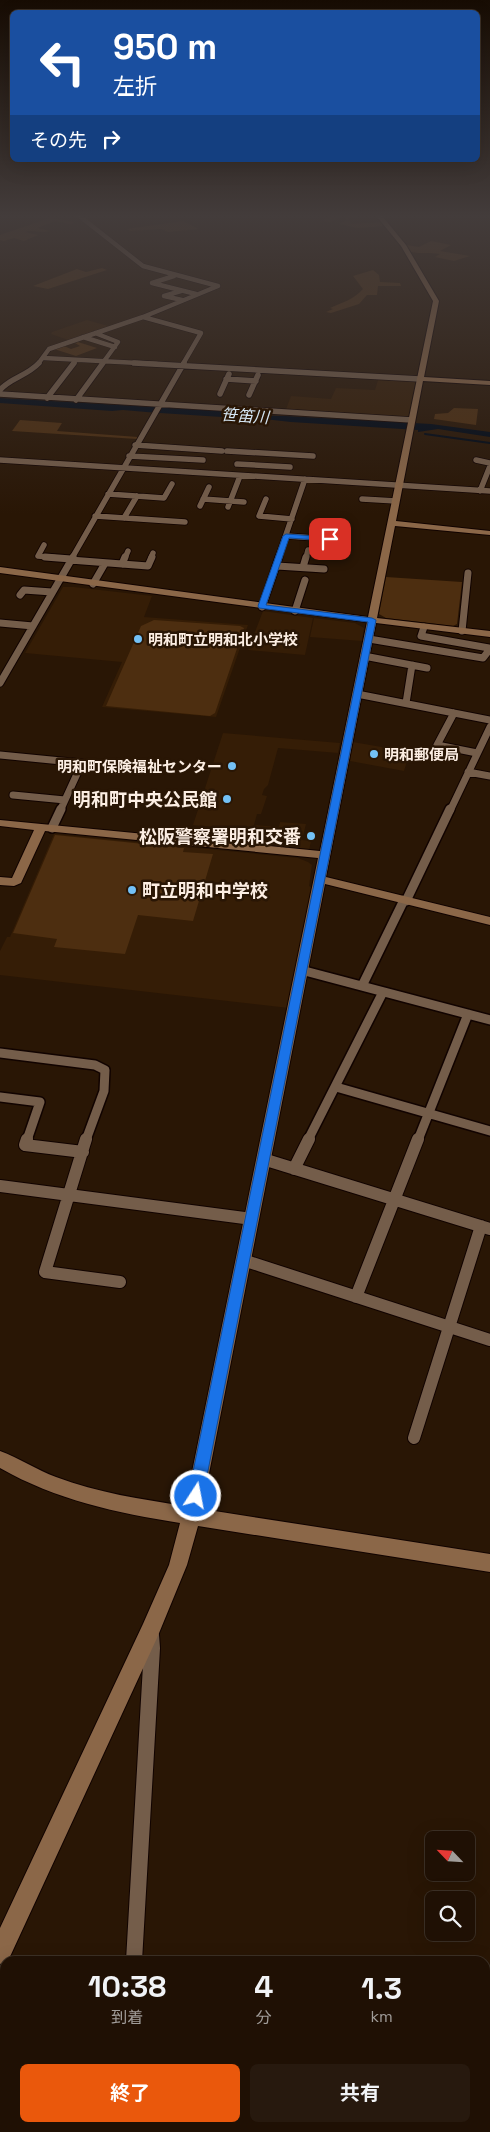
<!DOCTYPE html>
<html lang="ja">
<meta charset="utf-8">
<style>
:root{--surface:#1f1004;--page:#27190e;--text:#f1f3f6;--muted:#a19d9a;--line:#3c3026;--accent:#ea580c}
body{margin:0;font-family:"Space Grotesk","Noto Sans JP",sans-serif;background:var(--page);color:var(--text);height:100vh;display:flex;flex-direction:column;font-size:19px;white-space:nowrap}
*{box-sizing:border-box;margin:0}
p{font-size:16px;color:var(--muted)}
.icon{flex:none;width:28px;height:28px;fill:none;stroke:currentColor;stroke-width:2;stroke-linecap:round;stroke-linejoin:round}
.map{position:relative;flex:1;overflow:hidden}
.drawer{position:absolute;left:0px;top:1956px;width:490px;height:176px;display:flex;flex-direction:column;background:var(--surface);border-radius:15px 15px 0 0;box-shadow:0 5px 20px #0002,0 0 0 1px var(--line)}
.drawer>*{flex:none}
.banner{position:absolute;left:10px;top:10px;width:470px;height:152px;border-radius:8px;box-shadow:0 5px 20px #0002,0 0 0 1px var(--line);background:#1a4fa0;color:#fff;overflow:hidden}
.needle{width:32px;rotate:295deg}
.controls{position:absolute;left:425px;top:1831px;display:grid;gap:10px}
.controls a{display:grid;place-items:center;width:50px;height:50px;border-radius:8px;background:var(--surface);box-shadow:0 5px 20px #0002,0 0 0 1px var(--line);font-size:25px}
.pin{position:absolute;display:grid;place-items:center;width:42px;height:42px;color:#fff;margin:-21px;border-radius:10px;box-shadow:0 2px 8px #0006}
.me{position:absolute;width:55px;margin:-28px;rotate:11deg;stroke-linejoin:round;filter:drop-shadow(0 0 4px #0008)}
.turn{display:flex;align-items:center;gap:18px;height:105px;padding:0 20px;font-size:22px}
.turn .icon{width:65px;height:65px;stroke-width:2.5}
.turn b{display:block;font-size:35px;line-height:42px}
.then{display:flex;align-items:center;height:48px;padding:0 20px;background:#0003;gap:10px;font-size:19px}
.eta{display:flex;justify-content:space-evenly;align-items:center;height:85px;text-align:center}
.eta b{font-size:30px;font-weight:700;line-height:35px}
.primary-button{display:flex;gap:10px;margin-top:auto;padding:10px 20px}
.primary-button a{flex:1;height:58px;border-radius:8px;background:var(--accent);color:#fff;font-size:20px;font-weight:700;line-height:58px;text-align:center}
.primary-button a+a{background:var(--page);color:var(--text)}
.map>svg:first-child{display:block}
.built{fill:#351d06}
.green{fill:#4d2e10}
.water{fill:#000916}
.lines{fill:none;stroke-linecap:round;stroke-linejoin:round}
.stream{stroke:#000916;stroke-width:2}
.street-far5-casing{stroke:#110300;stroke-width:5.5}
.street-far4-casing{stroke:#110300;stroke-width:7}
.street-far3-casing{stroke:#110300;stroke-width:9}
.street-far2-casing{stroke:#110300;stroke-width:12}
.street-far1-casing{stroke:#110300;stroke-width:14}
.street-casing{stroke:#110300;stroke-width:18}
.secondary-casing{stroke:#110300;stroke-width:2}
.street-far5{stroke:#745d4a;stroke-width:4.5}
.street-far4{stroke:#745d4a;stroke-width:5.5}
.street-far3{stroke:#745d4a;stroke-width:7}
.street-far2{stroke:#745d4a;stroke-width:9}
.street-far1{stroke:#745d4a;stroke-width:12}
.street{stroke:#745d4a;stroke-width:16}
.secondary{fill:#8b6748;fill-rule:evenodd}
.route{fill:#1a73e8;stroke:#114b97}
.poi-dot{fill:#73c1f6;stroke:#291605;stroke-width:2}
.labels{text-anchor:middle;dominant-baseline:central;stroke-width:5;stroke-linejoin:round;paint-order:stroke}
.far-poi-label{font-size:15px;font-weight:bold;fill:#fceee3;stroke:#291605;text-anchor:start}
.far-water-label{font-size:16px;font-style:italic;fill:#d4e5f2;stroke:#291605}
.poi-label{font-size:18px;font-weight:bold;fill:#fceee3;stroke:#291605;text-anchor:end}
</style>
<div class="map">
<svg width="490" height="2132" viewBox="0 0 490 2132">
<rect width="100%" height="100%" fill="#291605"/>
<path class="built" d="M87,320L112,327L71,341L51,334L52,332Z
M379,377L418,380L409,418L285,412L291,396L331,399L336,388L375,390Z
M63,587H74L152,596L144,617L248,625L216,717L102,707L122,662L25,653Z
M263,611L313,618L305,655L248,650Z
M314,618L355,623L364,628L362,641L310,637Z
M223,733L340,743L338,753L278,748L268,785L264,789L262,795L267,796L261,814H257L254,825L279,827L280,822L306,824L302,840L311,841L309,851L267,847L269,833L193,825Z
M353,742L410,752L404,771L350,761Z
M54,834L298,858L308,862L312,865L309,886L313,888L289,1008L0,975V951L7,937H10Z"/>
<path class="green" d="M334,215H378L348,217L351,224L382,222L385,226L358,228L339,224L347,220L344,216L330,222L321,221Z
M50,218L75,222L70,224L56,221L37,228L50,231C41,234 34,229 25,232L38,235L24,241L14,238L4,241L0,240V235Z
M183,221L199,229L168,232L161,229L130,231L127,229Z
M431,241L451,245L440,251L470,256L454,261L435,257L440,254C429,252 421,254 411,252L406,245L419,247Z
M102,268L107,270L48,289L33,286L77,269L86,272Z
M373,270L379,275L380,282L400,283L401,286H378L377,295H367L359,304L331,313L326,312L333,309L330,308C343,302 353,300 363,289L353,276Z
M78,342L97,348L76,356L54,349L64,346L71,349L80,346L75,343Z
M454,408L478,409L476,425L434,419L435,414L448,413Z
M20,420L62,423L57,431L138,437L137,439L12,431Z
M386,577L462,582L457,624L453,626L386,618L379,614Z
M154,620L240,626L244,628L215,713L210,716L106,706L141,626Z
M55,835L184,848L183,852L213,854L193,921L138,915L125,954L54,947L57,939L13,933Z"/>
<path class="water" d="M0,398L219,411L238,415L285,416L431,424L490,432V437L438,429L418,432V430L291,422L255,418L238,420L237,418L160,413L157,415L158,413L123,410L112,411L0,403Z"/>
<g class="lines">
<path class="stream" d="M425,434L490,443"/>
<g class="street-far5-casing">
<path id="street-far5" d="M78,215L143,266L218,286
M174,276L152,283L196,294
M181,291L164,296L182,300
M143,317L201,333L183,364
M95,333L118,342L102,364
M83,337L115,347
M44,358L157,364
M38,364L49,349L143,317L218,286
M73,364L76,360"/>
</g>
<g class="street-far4-casing">
<path id="street-far4" d="M134,363L420,379
M226,379L256,381
M0,390C10,378 27,376 39,363
M0,394L412,420
M220,394L229,374
M249,395L258,375
M47,398L74,363
M76,400L103,363
M135,445L222,451
M227,451L313,456
M129,456L203,460
M0,460L490,491
M476,460L490,463
M237,464L290,467
M480,491L490,466
M108,494L164,498L172,484
M203,499L244,502
M266,499L259,516L292,519
M362,499L396,501
M200,506L209,487
M228,507L240,476
M95,516L185,522
M124,518L137,496
M287,536L330,539L327,548
M44,545L38,556L59,558
M72,558L184,363
M125,558L128,551
M151,558L153,553
M278,558L305,479
M306,558L308,550"/>
</g>
<g class="street-far3-casing">
<path id="street-far3" d="M45,557L71,559
M70,560L148,566L152,557
M122,564L125,557
M277,566L324,569
M303,567L306,557
M93,584L104,565
M20,595L24,590L52,592
M262,607L279,557
M295,611L305,580
M0,623L33,626
M424,627L421,636L489,648
M462,631L468,573
M369,639L483,658L490,649
M364,656L427,668
M0,683L73,557
M357,694L490,720
M406,703L412,665
M454,713L437,745L477,753
M0,755L82,763L60,811
M468,772L490,776
M13,795L65,800
M450,811L490,727"/>
</g>
<g class="street-far2-casing">
<path id="street-far2" d="M52,828L61,809
M406,901L450,809
M301,970L490,1020
M362,986L404,900
M0,1053L95,1065L105,1070L104,1091L86,1140
M336,1087L490,1131
M0,1097L40,1102L27,1140
M308,1140L383,992
M418,1140L468,1014"/>
</g>
<g class="street-far1-casing">
<path id="street-far1" d="M27,1139L25,1145L83,1152
M86,1139L45,1272L120,1282
M263,1159L490,1229
M294,1169L309,1139
M0,1186L252,1219
M243,1260L490,1340
M356,1297L418,1139
M414,1438L481,1226"/>
</g>
<g class="street-casing">
<path id="street" d="M134,1961L152,1648L151,1635
M116,2132L117,2128"/>
</g>
<g class="secondary-casing">
<path id="secondary" d="M379,215H384L383,217L406,245L439,301L424,377L490,381V385L423,381L396,521L490,531V535L395,526L377,618L490,631V637L376,623L326,877L490,917V925L325,884L202,1509L490,1554V1572L198,1526L187,1565L157,1638L8,1961L0,1964V1928L143,1624L169,1565L180,1523C117,1513 56,1500 0,1468V1451C19,1458 37,1470 56,1477C98,1493 141,1499 185,1506L318,858L45,831L21,883L14,886L0,885V877L12,878L34,830L0,826V820L320,851L367,622L0,573V567L368,617L433,301L401,246L378,218Z"/>
</g>
<use href="#street-far5" class="street-far5"/>
<use href="#street-far4" class="street-far4"/>
<use href="#street-far3" class="street-far3"/>
<use href="#street-far2" class="street-far2"/>
<use href="#street-far1" class="street-far1"/>
<use href="#street" class="street"/>
<use href="#secondary" class="secondary"/>
</g>
<linearGradient id="sky" x2="0" y2="1"><stop stop-color="#170c03"/><stop offset="0.42" stop-color="#433c3b"/><stop offset="1" stop-color="#433c3b" stop-opacity="0"/></linearGradient>
<rect width="490" height="514" fill="url(#sky)"/>
<path class="route" d="M286,534L330,537L333,539L330,541L289,538L266,605L372,618L376,620L203,1496L201,1501L196,1503L190,1501L188,1496L368,622L259,608L258,606L283,536Z"/>
<g class="poi-dot">
<circle cx="138" cy="639" r="5"/>
<circle cx="374" cy="754" r="5"/>
<circle cx="232" cy="766" r="5"/>
<circle cx="227" cy="799" r="5"/>
<circle cx="311" cy="836" r="5"/>
<circle cx="132" cy="890" r="5"/>
</g>
<g class="labels">
<g class="far-poi-label">
<text x="148" y="639">明和町立明和北小学校</text>
<text x="384" y="754">明和郵便局</text>
<text x="222" y="766" text-anchor="end">明和町保険福祉センター</text>
</g>
<g class="far-water-label">
<text transform="translate(245 416) rotate(4)">笹笛川</text>
</g>
<g class="poi-label">
<text x="217" y="799">明和町中央公民館</text>
<text x="301" y="836">松阪警察署明和交番</text>
<text x="142" y="890" text-anchor="start">町立明和中学校</text>
</g>
</g>
</svg>
<div class="controls">
<a><svg class="needle" viewBox="-14 -14 28 28"><path d="M0-13l5 13h-10z" fill="#e53935"/><path d="M0 13l5-13h-10z" fill="#a19d9a"/></svg></a>
<a><svg class="icon" aria-label="search" viewBox="0 0 24 24"><circle cx="10" cy="10" r="6"/><path d="M15 15l6 6"/></svg></a>
</div>
<div class="pin" style="left:330px;top:539px;background:#d93025"><svg class="icon" aria-label="arrive" viewBox="0 0 24 24"><path d="M6 21V4h12l-3 4 3 4H6"/></svg></div>
<svg class="me" style="left:196px;top:1496px" viewBox="-20 -20 40 40"><circle r="17" fill="#1a73e8" stroke="#fff" stroke-width="3"/><path d="M0-11L8 9 0 5-8 9z" fill="#fff"/></svg>
<div class="banner">
<div class="turn"><svg class="icon" aria-label="left" viewBox="0 0 24 24"><path d="M17 20v-9H6M10 6l-5 5 5 5"/></svg><div><b>950 m</b>左折</div></div>
<div class="then">その先<svg class="icon" aria-label="right" viewBox="0 0 24 24"><path d="M7 20v-9h11M14 6l5 5-5 5"/></svg></div>
</div>
<section class="drawer">
<div class="eta">
<div><b>10:38</b><p>到着</p></div>
<div><b>4</b><p>分</p></div>
<div><b>1.3</b><p>km</p></div>
</div>
<div class="primary-button"><a>終了</a><a>共有</a></div>
</section>
</div>
